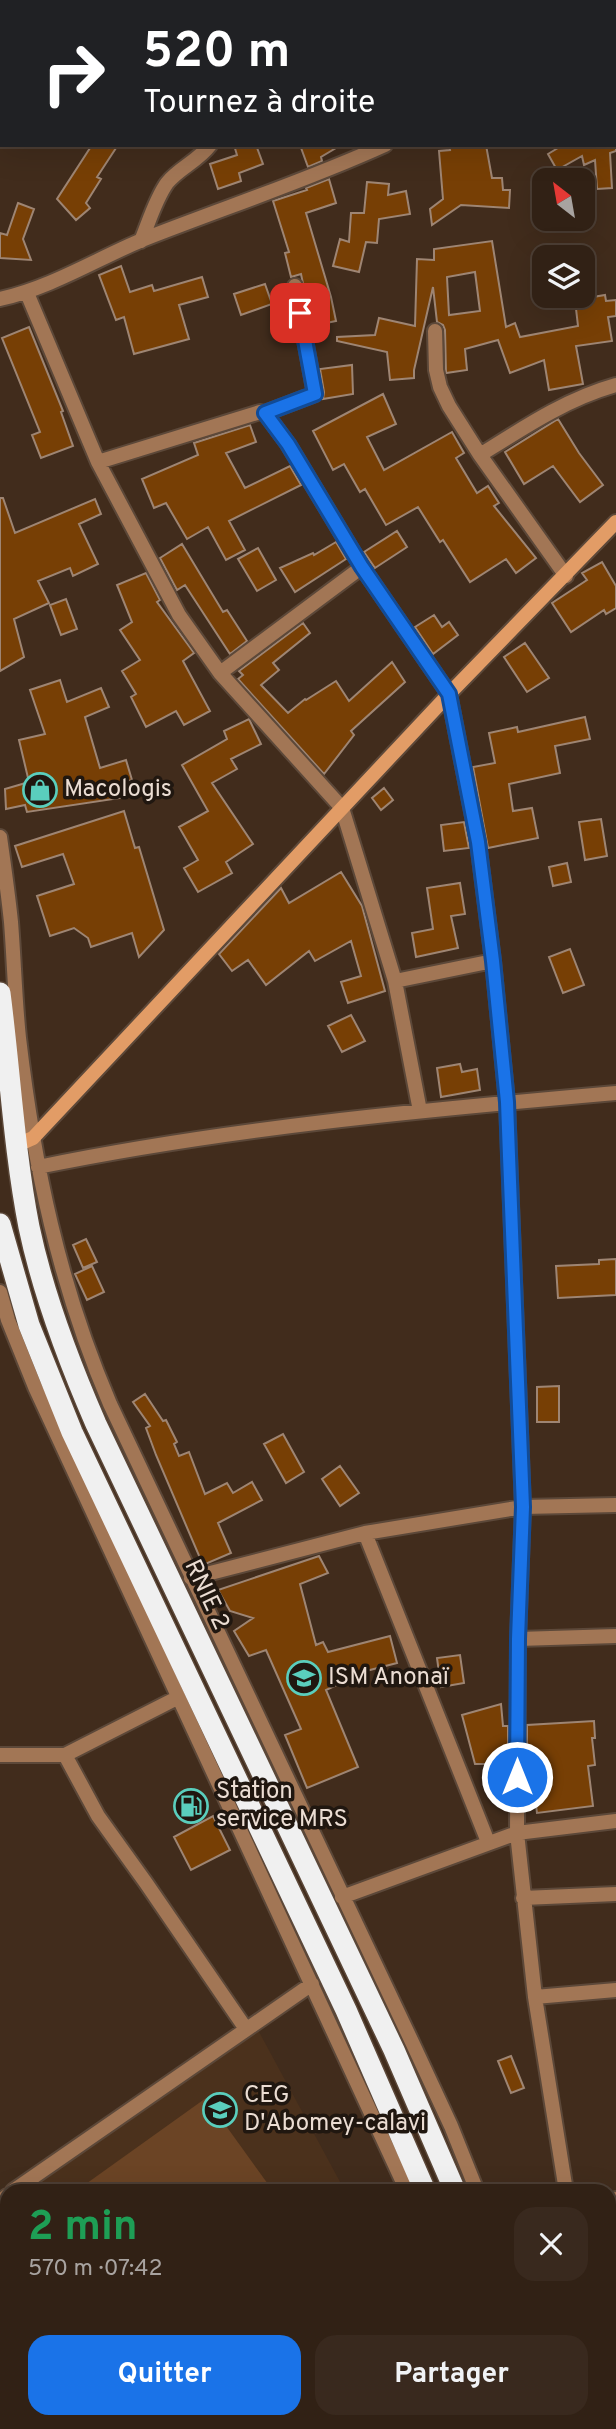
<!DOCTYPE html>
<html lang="fr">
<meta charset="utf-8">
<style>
:root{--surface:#312115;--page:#39291e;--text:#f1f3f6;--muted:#a8a3a0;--line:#4c3e34;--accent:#1a73e8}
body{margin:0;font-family:Overpass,sans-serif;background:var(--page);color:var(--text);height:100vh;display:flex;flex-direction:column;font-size:26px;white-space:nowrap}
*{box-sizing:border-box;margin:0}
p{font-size:23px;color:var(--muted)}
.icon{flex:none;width:38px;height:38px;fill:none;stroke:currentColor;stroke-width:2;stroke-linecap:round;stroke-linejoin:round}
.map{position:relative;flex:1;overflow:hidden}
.sheet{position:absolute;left:0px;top:2184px;width:616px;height:245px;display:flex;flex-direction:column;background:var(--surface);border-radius:21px 21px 0 0;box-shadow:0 7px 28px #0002,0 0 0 2px var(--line)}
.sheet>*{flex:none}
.banner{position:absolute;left:0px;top:0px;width:616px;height:147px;box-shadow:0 7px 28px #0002,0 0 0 2px var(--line);background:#202124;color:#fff;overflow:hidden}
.needle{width:46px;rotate:329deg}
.buttons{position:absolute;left:532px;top:168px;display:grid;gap:14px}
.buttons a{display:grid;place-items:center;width:63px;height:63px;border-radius:14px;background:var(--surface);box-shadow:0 7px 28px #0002,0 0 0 2px var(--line);font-size:35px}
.pin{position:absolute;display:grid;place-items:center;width:60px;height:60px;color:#fff;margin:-30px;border-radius:14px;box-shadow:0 4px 10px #0006}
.me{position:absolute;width:77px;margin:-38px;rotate:0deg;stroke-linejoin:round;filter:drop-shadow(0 0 5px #0008)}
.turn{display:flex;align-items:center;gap:24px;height:147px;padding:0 28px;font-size:32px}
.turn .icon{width:91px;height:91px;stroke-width:2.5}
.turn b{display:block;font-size:49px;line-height:60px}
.round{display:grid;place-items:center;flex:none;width:74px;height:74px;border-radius:21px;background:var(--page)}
.headline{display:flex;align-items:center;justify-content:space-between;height:119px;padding:0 28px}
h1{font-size:42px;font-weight:700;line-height:52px;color:#1e9e55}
.action{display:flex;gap:14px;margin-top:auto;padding:14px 28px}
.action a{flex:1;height:80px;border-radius:21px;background:var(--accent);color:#fff;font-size:28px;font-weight:700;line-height:80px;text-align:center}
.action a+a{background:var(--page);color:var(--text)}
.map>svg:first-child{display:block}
.built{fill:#4b311c}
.green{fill:#6b4425}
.building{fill:#773f05;stroke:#9e8573;stroke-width:2;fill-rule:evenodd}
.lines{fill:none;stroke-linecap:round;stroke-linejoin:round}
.street-casing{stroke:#5c4839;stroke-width:18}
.secondary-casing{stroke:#5c4839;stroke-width:18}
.highway-casing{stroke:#5c4839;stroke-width:24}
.street{stroke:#a27655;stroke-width:14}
.secondary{stroke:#e29c66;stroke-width:14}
.highway{stroke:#f0f0f0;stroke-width:21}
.route-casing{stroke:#114b97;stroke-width:18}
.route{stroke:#1a73e8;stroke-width:12}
.labels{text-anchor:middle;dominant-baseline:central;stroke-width:7;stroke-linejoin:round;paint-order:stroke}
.poi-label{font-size:24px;fill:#ebddd3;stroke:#201710;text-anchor:start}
.street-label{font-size:24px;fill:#ebddd3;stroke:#201710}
</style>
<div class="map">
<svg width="616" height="2429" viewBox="0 0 616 2429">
<rect width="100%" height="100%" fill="#412c1c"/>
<path class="built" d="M258,2030L345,2191H19Z
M7,2199V2422H456L459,2429H0V2204Z"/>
<path class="green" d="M206,2098L273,2191H76Z"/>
<path class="building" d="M92,145H118L97,177L101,179L86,203L90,208L76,220L57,199Z
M234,145H256L263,164L239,173L241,181L218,189L210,164L237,155Z
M300,145H341L321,157L322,161L308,167Z
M449,145H486L492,178H502L503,190H510L509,208L461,205L432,225L430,209L443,199L439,151L450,150Z
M563,145H616V151L610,153L612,188L597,189L595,160L584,165L582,156L557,170L548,154Z
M329,179L336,203L306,213L331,297L336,321L312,326L301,274L291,277L285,253L289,252L273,201L307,190L306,188Z
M367,182L389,184L388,195L406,191L410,214L379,219L377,243L366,242L359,272L333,266L340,239L349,242L351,213H364Z
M18,203L34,209L23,239L31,260L0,258V233L7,235Z
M492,241L506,327L515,323L520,337L578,326L575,300L605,295L606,301L616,300V316L608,317L612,341L576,346L583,384L549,390L544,360L510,373L498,340L465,349L467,370L446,373L445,330L443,325L437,322L433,287L414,370V378L390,380L387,352L337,341V337L375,335L379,318L415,326L417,259L434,260V249ZM475,272L480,311L449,315L447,277Z
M121,266L130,292L152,285L154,291L202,277L208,297L179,305L189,339L134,354L124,317L116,320L99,275Z
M265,284L272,304L241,315L234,294Z
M29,327L63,411L61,412L73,446L41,458L32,435L40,432L2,338Z
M352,365L353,394L323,399L324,392L320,369Z
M383,394L396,424L367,437L384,470L452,432L464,453L456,458L477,493L488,486L499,503L494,506L536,558L516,573L506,559L470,582L443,540L440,542L418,507L386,525L365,489L360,492L344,464L333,470L313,431Z
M558,419L579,453L603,485L580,502L553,466L524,484L505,452Z
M250,425L256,442L226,453L245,488L290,466L301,485L229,521L245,550L226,560L208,527L187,539L166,503L154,508L142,479L198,455L194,443Z
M0,498H3L15,533L95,499L101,514L79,524L98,564L73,576L70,568L38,581L49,603L14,619L24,657L0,671Z
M397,531L407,547L375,568L364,552Z
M336,542L346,559L295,592L280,568L313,553L314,555Z
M182,544L223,612L227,610L247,641L230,654L185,585L177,590L160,558Z
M258,548L276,580L257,591L238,559Z
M602,562L616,586V608L606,614L604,610L571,632L552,603L587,580L582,573Z
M146,573L160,600L157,602L194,653L183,661L210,711L184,725L176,711L146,727L131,697L136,694L122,671L140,660L120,630L132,622L117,585Z
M66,599L77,629L61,635L50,605Z
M434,615L442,627L449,622L458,635L433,654L415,627Z
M303,623L310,633L273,663L279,670L261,685L288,713L305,699L306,700L336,681L349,701L392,662L405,682L351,731L354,735L324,774L238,679L243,675L239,671Z
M525,643L549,678L527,692L504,657Z
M60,680L67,702L101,688L109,707L85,717L100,768L126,760L132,780L116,785L120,798L27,812L25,805L6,809L5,789L29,782L19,740L45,734L30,690Z
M585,717L590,739L555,746L560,773L509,784L513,811L532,808L538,838L488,848L473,767L495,763L489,733L517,727L518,732Z
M249,719L261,744L231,759L237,769L212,783L253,844L226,862L232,873L198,892L184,868L198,860L179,827L208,811L182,765L227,739L224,731Z
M384,788L393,800L381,810L372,798Z
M124,811L135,848L139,847L164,930L139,957L132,933L91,947L88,938L74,928L50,936L37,896L74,884L63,854L22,867L15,846Z
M601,819L607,856L585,860L579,822Z
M464,822L469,848L444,851L441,825Z
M567,863L571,882L553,886L549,867Z
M341,872L362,906L385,991L348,1003L341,982L361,976L351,941L315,961L309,951L266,985L248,960L232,971L219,954L281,888L289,903Z
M460,883L465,914L451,916L458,948L416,957L412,933L433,929L427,888Z
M570,949L584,985L563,993L549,957Z
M351,1015L365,1041L342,1052L328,1026Z
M460,1064L462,1072L477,1069L480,1090L441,1097L437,1068Z
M86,1239L97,1262L83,1268L73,1245Z
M616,1259V1295L558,1298L556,1266L599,1264V1260Z
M92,1266L104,1292L87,1300L75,1274Z
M559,1386V1422H537V1387Z
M145,1394L163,1421L166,1420L177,1442L174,1444L179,1456L189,1452L205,1494L227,1483L233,1493L252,1482L262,1500L218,1523L231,1553L203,1565L156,1455L146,1428L150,1426L133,1402Z
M283,1434L304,1472L286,1483L264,1444Z
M340,1466L359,1493L340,1506L322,1479Z
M319,1556L328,1573L300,1584L316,1645L323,1642L328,1652L390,1636L397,1663L339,1678L341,1683L326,1690L358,1767L307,1788L285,1735L301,1729L266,1650L249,1656L234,1631L253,1618L230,1611L218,1590Z
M460,1655L464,1683L441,1687L437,1658Z
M501,1704L503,1726H508V1764H475L462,1715Z
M594,1721L595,1738H592L595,1765L588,1766L593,1806L537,1813L532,1772H530L529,1763H527V1725Z
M213,1816L230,1850L191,1870L174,1837Z
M511,2056L524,2088L511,2093L498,2061Z"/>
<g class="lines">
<g class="street-casing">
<path id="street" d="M30,2L36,0
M259,2L261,0
M0,10L2,9
M614,59H616
M141,241C149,222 155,200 167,183C179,168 198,161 210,145
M27,293L98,462L179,615L220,673L342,808L395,981L420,1111
M0,299C50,288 95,260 142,240C223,208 306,181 385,145
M435,331L436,370L440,387L449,406L480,455L566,576
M265,413L315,394L295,286
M480,455C523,428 566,399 616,385
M98,462L260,412L265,413L288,444L362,567L449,694L478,842L493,961L507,1102L523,1507L518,1639L517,1833L535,1997L566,2191
M220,673L362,567
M0,837C4,865 8,893 11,922C14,960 15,1000 19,1038C34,1166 59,1285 110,1404L412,2042L451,2126L477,2191
M395,981L493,961
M38,1167C228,1128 423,1110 616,1093
M0,1292L8,1320L35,1387L407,2191
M365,1533L488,1842
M191,1578L365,1533L523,1507L616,1505
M518,1639L616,1636
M0,1755H65L177,1698
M65,1755L98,1816L146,1883L246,2029
M342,1897L517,1833L616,1821
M523,1898L616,1894
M535,1997L616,1990
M13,2191L312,1984
M0,2201L7,2196
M609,2202L616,2199
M490,2422L492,2429
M558,2422L560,2429"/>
</g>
<g class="secondary-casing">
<path id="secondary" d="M17,1145L33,1138L449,694L616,522"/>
</g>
<g class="highway-casing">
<path id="highway" d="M0,993C10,1071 14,1150 29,1227C43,1294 69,1362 96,1424L394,2050L455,2191
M0,1224L29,1325L72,1432L346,2010L425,2191
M509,2422L511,2429
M539,2422L541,2429"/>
</g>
<use href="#street" class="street"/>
<use href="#secondary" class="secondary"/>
<use href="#highway" class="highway"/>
</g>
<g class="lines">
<g class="route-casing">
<path id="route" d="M300,313L315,394L265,413L288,444L362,567L449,694L478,842L493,961L507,1102L509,1156L523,1507L518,1639L517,1777"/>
</g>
<use href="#route" class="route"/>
</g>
<defs>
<g id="shop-ring" transform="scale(1.75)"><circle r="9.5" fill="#201710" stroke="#5acebd" stroke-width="1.5"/><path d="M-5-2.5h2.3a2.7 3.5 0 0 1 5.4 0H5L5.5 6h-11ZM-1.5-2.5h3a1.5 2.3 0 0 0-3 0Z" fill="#5acebd"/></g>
<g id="university-ring" transform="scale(1.75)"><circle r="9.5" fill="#201710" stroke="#5acebd" stroke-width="1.5"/><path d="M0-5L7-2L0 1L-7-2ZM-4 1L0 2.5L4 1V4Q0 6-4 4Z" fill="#5acebd"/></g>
<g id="fuel-ring" transform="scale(1.75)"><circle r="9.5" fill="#201710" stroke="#5acebd" stroke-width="1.5"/><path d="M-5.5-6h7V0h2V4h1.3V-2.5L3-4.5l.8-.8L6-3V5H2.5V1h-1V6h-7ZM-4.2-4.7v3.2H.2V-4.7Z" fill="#5acebd"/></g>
</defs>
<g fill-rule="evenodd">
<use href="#shop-ring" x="40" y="790"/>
<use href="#university-ring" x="304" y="1678"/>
<use href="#fuel-ring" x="191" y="1806"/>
<use href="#university-ring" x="220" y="2110"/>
</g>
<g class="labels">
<g class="poi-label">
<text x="64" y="790">Macologis</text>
<text x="328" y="1678">ISM Anonaï</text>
<text x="216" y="1792">Station<tspan x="216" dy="28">service MRS</tspan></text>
<text x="244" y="2096">CEG<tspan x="244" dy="28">D'Abomey-calavi</tspan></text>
</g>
<g class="street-label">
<text transform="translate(206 1595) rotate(65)">RNIE 2</text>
</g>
</g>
</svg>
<div class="buttons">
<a><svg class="needle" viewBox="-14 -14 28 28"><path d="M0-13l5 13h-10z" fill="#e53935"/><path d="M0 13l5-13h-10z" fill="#a8a3a0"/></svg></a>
<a><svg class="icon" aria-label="layers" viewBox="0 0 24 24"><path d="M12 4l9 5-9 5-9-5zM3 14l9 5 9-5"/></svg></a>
</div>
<div class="pin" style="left:300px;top:313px;background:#d93025"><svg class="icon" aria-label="arrive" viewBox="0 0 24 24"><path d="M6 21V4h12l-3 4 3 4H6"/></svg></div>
<svg class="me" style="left:517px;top:1777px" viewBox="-20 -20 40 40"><circle r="17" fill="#1a73e8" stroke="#fff" stroke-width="3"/><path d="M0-11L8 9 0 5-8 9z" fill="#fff"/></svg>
<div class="banner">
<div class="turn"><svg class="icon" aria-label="right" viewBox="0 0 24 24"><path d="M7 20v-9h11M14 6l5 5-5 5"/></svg><div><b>520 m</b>Tournez à droite</div></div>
</div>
<section class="sheet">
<div class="headline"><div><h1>2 min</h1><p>570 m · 07:42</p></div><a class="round"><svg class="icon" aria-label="close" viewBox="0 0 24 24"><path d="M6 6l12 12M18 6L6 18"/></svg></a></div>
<div class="action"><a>Quitter</a><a>Partager</a></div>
</section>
</div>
